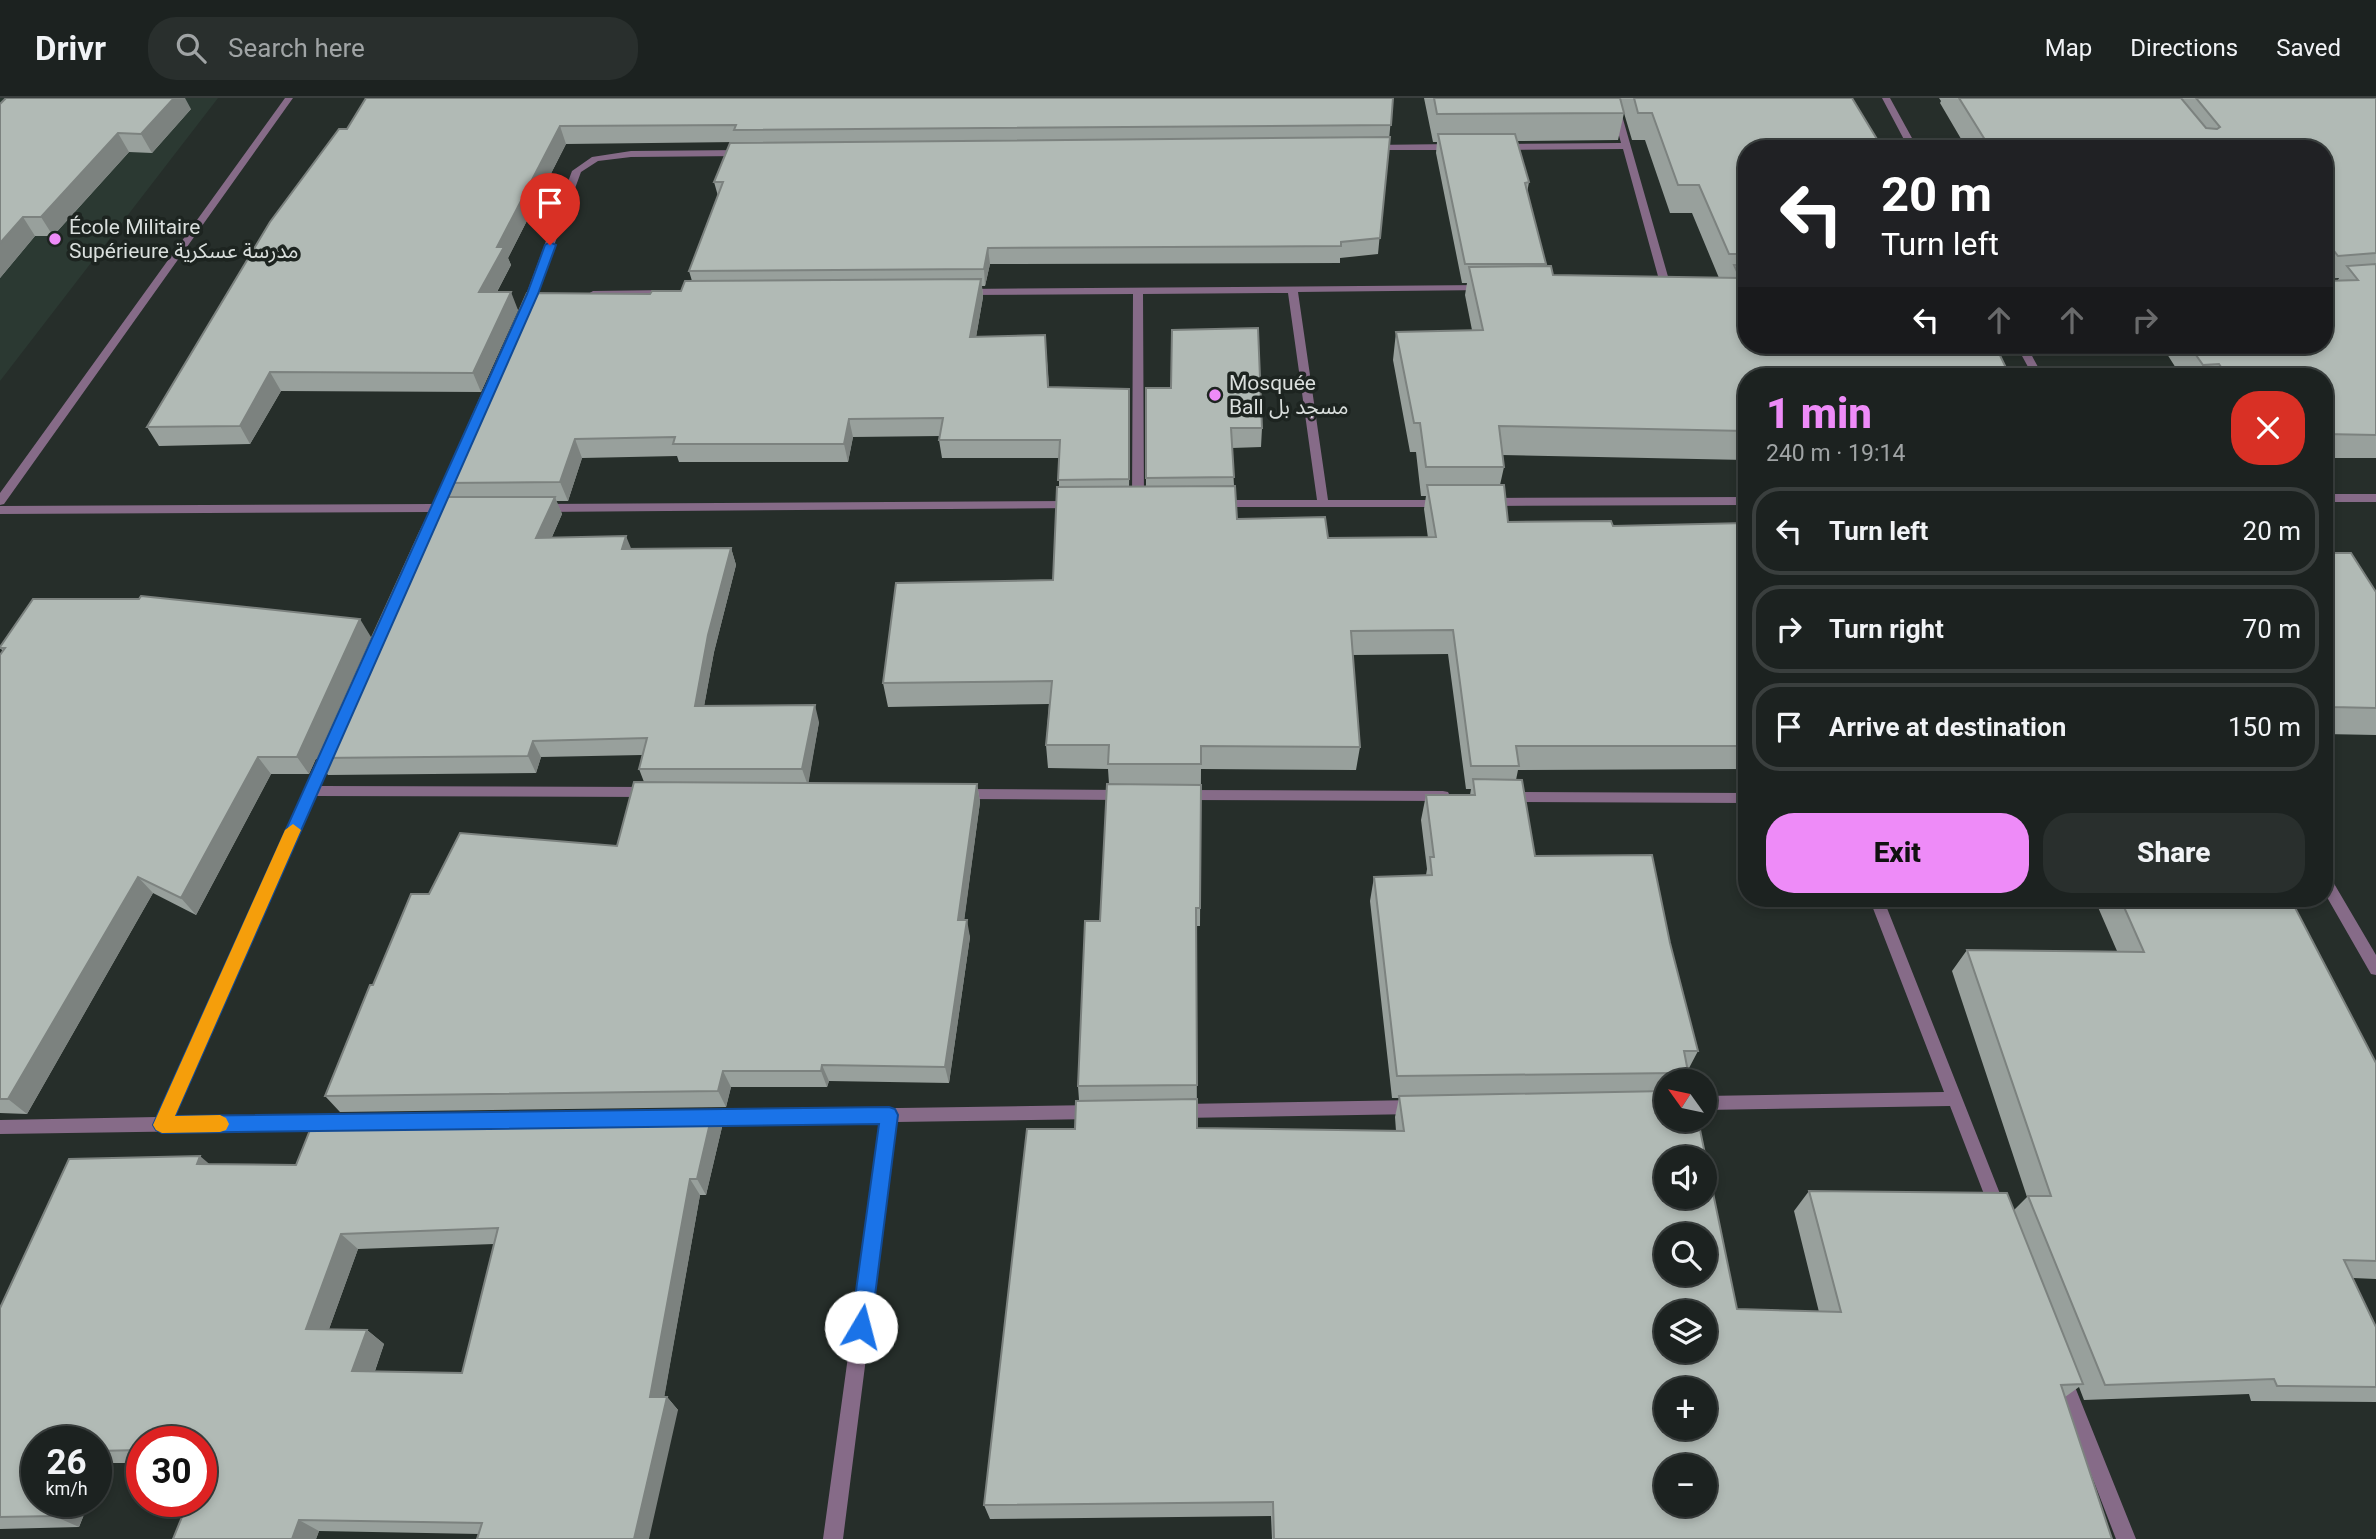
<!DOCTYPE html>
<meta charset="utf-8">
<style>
:root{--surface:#1c2220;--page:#292f2d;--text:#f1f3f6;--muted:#a0a4a5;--line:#3a3f3e;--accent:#ee8bf8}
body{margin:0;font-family:Roboto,"Noto Sans Arabic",sans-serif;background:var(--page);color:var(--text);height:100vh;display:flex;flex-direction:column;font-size:26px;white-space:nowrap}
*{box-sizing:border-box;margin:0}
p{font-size:23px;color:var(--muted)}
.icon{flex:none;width:38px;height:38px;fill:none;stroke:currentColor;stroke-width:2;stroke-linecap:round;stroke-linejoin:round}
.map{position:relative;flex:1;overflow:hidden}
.panel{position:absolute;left:1738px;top:270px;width:595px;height:539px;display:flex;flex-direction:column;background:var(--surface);border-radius:28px;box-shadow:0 4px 10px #0003,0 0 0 2px var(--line)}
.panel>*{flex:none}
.hud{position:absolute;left:1738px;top:42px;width:595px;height:214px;border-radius:28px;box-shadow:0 4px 10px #0003,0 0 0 2px var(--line);background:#202124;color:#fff;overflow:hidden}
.needle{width:46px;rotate:303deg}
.buttons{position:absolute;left:1654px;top:971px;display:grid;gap:14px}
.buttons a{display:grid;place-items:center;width:63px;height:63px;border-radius:50%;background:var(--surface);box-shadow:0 4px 10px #0003,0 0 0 2px var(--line);font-size:35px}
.speed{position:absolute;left:21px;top:1328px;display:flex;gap:14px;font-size:35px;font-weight:700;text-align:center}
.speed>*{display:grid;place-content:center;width:91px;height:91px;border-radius:50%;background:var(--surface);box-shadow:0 4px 10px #0003,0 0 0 2px var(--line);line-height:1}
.speed small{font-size:18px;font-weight:400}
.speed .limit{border:10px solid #d22;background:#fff;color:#111}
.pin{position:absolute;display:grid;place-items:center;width:60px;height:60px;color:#fff;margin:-72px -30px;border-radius:50% 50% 50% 0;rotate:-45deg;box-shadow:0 0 7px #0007}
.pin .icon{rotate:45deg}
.me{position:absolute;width:77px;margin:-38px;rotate:8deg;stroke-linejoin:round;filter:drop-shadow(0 0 5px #0008)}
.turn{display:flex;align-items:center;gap:24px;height:147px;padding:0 28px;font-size:32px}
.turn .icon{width:91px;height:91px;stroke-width:2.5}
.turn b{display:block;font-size:49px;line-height:60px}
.lanes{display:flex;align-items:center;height:66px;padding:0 28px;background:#0003;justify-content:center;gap:35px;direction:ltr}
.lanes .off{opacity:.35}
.round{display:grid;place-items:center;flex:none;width:74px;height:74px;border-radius:28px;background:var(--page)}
.head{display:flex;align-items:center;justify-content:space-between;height:119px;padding:0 28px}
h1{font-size:42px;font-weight:800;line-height:52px;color:var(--accent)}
.action{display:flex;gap:14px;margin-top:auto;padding:14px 28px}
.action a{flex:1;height:80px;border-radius:28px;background:var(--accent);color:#111;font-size:28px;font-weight:800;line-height:80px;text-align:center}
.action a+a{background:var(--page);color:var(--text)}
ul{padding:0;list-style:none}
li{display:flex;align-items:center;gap:21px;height:88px;margin:0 14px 10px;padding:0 14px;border:4px solid var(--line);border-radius:28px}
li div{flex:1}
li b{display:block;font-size:26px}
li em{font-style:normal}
header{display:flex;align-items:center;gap:42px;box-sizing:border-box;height:98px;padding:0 35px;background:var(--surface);border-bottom:2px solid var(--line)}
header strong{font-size:33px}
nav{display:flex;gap:38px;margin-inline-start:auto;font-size:24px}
.search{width:490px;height:63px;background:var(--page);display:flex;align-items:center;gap:18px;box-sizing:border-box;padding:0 24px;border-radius:28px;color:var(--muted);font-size:26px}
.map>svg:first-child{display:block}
.built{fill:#2b3932}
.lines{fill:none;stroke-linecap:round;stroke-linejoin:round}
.minor{fill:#866b88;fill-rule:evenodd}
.tertiary{fill:#866b88;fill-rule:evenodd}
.wall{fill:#98a09c;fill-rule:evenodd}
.shaded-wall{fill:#7c827f}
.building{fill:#b1bab5;stroke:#7c827f;stroke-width:2;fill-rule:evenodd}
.route{fill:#1a73e8;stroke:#114b97;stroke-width:2}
.slow{fill:#f59e0b}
.poi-dot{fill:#ee8bf8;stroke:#1d2420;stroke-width:2.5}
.labels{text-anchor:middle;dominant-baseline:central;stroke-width:7;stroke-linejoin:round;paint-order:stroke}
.far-poi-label{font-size:21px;fill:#dadfdd;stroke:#1d2420;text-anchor:start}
</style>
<header>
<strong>Drivr</strong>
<div class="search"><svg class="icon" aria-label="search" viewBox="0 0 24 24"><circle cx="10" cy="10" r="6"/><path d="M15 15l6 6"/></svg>Search here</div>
<nav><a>Map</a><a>Directions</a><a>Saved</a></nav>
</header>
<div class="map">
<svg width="2376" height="1441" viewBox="0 0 2376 1441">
<rect width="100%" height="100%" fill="#262e2a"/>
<path class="built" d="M0,0H218L0,283Z"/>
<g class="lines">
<path class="minor" d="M1609,0H1617L1671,189L1670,191L1661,189L1623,51L1502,52L1497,49L1502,46L1621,45Z
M1369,47L1454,46L1459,49L1454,52H1366L1364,50Z
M631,53L743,52L748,55L743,58L631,59L598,63L581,74L530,213L525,216L521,215L520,213L572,73L592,59Z
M1483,187L1487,188V192L1298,194L1328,402H1448L1450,405L1444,409H1215L1213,406L1219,402H1317L1288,195L1143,196L1144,405L1138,409L1132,405L1133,196L964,197L959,194L964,191Z
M667,192L672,195L671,197L593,199L588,196L593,193Z
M453,371L459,375L445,407L449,410L434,421L430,420L429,414L0,416V408L433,406L447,375Z
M2324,396H2376V404H2324Z
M1746,399V407L1489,408L1483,404L1489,400Z
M1073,403L1077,404V410L540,414L534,410L540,406Z
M329,648L336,653L320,688L649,689L654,690L656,694L654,698L649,699L316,698L174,1019L331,1017L337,1019L339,1024L337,1029L331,1031L0,1036V1022L157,1019L322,653Z
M960,691L1125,692L1130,693L1132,697L1130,701L1125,702L960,701L955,700L953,696L955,692Z
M1184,692L1443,693L1448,694L1450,698L1448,702L1443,703L1184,702L1179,701L1177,697L1179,693Z
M1506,694L1746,695V705L1506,704L1501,703L1499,699L1501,695Z
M1869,800H1883L2006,1111L2004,1117L1998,1119L1992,1117L1950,1008L1704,1012V998L1944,994Z
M1416,1002L1422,1004L1424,1009L1422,1014L1416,1016L1181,1020L1175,1018L1173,1013L1175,1008L1181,1006Z
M1094,1007L1100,1009L1102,1014L1100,1019L1094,1021L896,1024L843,1441H823L880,1025L698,1027L692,1025L690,1020L692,1015L698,1013Z
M2063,1271L2069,1274L2136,1441H2116L2054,1280L2057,1274Z"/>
<path class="tertiary" d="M285,0H293L4,406L0,407V395Z
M1882,0H1890L1918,51H1909Z
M2016,247H2026L2043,278H2033Z
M2324,775L2329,777L2376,857V877L2371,876L2324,794Z"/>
</g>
<path class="wall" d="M1393,0L1378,156L1340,160V165L990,166L985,188H982L983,199L976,239L1045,237L1049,289L1130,309L1129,389L1146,388V290L1262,330L1261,349L1232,350L1234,388L1237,421L1328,440H1428L1424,411L1426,398H1421L1416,354H1410L1393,262L1396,234L1472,232L1465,197L1467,185H1462L1436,55L1437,44H1433L1424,0H1852L1746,51V362L1502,357L1504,369L1500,387L1508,424L1613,428L1746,425V671L1518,672L1516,682L1535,758L1670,845L1698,953L1688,972L1690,984H1666V1022L1737,1211L1819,1214L1794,1113L1809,1093L2014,1112L2027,1099L1952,873L1967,852L2117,853L2094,800H2290L2376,965V1181L2353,1180L2376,1229V1304L2251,1303L2249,1296L2084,1302L2079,1289L2065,1299L2112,1441H1272L1271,1418L990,1421L984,1407L1075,1031L1079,1002L1078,988L1100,823L1109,686L1108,671L1048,670L1046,647L1049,606L888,609L883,585L1053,482L1059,389V360H942L939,342L940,338L853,339L848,364H679L677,358L582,360L568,403H556L562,416L552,439L631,451L731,450L736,467L714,554L704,608L819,624L808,685L977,686L980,704L964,822L970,839L949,985L829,983L827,989H731L726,1009L340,1014L325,998L373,887L429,796L617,748L644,684L639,671L642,657L541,659L536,675L328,677L317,660L450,399L443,385L650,196L681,193L692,183L689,173L718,98L714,84L737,44L566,46L508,160L511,167L497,194L518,212L481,294L281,293L250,346L159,348L147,329L339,31ZM1624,15L1632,42H1645L1670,115H1692L1719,180L1553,177L1546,168V166L1527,95L1529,84L1517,43L1618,42ZM1448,556L1466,691H1471L1470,697H1426L1421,722L1427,771L1426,777L1374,779L1370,803L1392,1000H1399L1395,1019L1396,1033L1197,1030L1196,828H1200L1201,671L1356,672L1360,649L1353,557Z
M1939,0H2376V360H2324V278H2181L2167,256L2111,257L2105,247H2324L2338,182L2339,180L2324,181V51H1967L1940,5L1941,3Z
M0,6L191,11L152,55L129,54L53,138H35L0,180Z
M2324,455L2376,494V637L2324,636Z
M371,539L309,676H271L196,817L153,795L27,1016L0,1015V557L3,554L0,549Z
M713,1012L722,1029L706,1097H700L664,1299H667L678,1312L479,1436L319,1433L316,1441H173L204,1364L201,1365V1344H142V1365H104L96,1386V1344H37V1404H89L79,1429L0,1431V1210L210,1067H296ZM494,1146L462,1275L375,1273L384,1246L367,1232L329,1231L358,1151Z"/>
<path class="shaded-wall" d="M174,0H185L191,11L152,55L141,36Z
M560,28L566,46L508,160L511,167L487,212L479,194L497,149Z
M118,35L129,54L53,138L41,119Z
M23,119L35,138L0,180V145Z
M988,150L990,166L985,188L984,171Z
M981,181L983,199L973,257L970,239Z
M511,194L518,212L481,294L473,275Z
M270,274L281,293L250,346L240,328Z
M1129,291L1130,309L1129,399Z
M849,321L853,339L848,364L844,346Z
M575,341L582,360L568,403L560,384Z
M555,399L562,416L544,457L536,440Z
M626,438L633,455L622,451Z
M731,450L736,467L714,554L701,625L695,608L708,537Z
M360,521L371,539L309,676L297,659Z
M815,607L819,624L808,688L802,671Z
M533,643L541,659L536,675L528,658Z
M258,659L271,676L196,817L181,800Z
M977,686L980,704L962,839L958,822Z
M138,779L153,795L27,1016L8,1001Z
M967,822L970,839L949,985L945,969Z
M822,967L829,983L827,989L821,973Z
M723,973L731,989L726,1009L718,993Z
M713,1012L722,1029L706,1097L697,1081Z
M200,1058L220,1075L197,1066Z
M690,1081L700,1097L662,1312L650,1299Z
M341,1136L358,1151L324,1245L306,1231Z
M367,1232L384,1246L370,1287L352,1273Z
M667,1299L678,1312L649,1441H634Z
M96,1361L104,1365L96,1386Z
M59,1404H89L79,1429L54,1418Z
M299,1422L319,1433L316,1441H292Z"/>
<path class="building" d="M6,0H174L141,36L118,35L41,119H23L0,145V6Z
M366,0H1393L1391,27L734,32L736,27L560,28L497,149H504L479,194H511L473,275L270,274L240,328L147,329L270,124L339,31H347Z
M1434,0H1620L1624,15L1437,16Z
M1634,0H1852L1883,51H1746V156H1729L1699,87H1678L1652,15H1638Z
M1959,0H2181L2206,30L2217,31L2220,29L2196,0H2376V155L2338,158L2324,140V51H1994L1990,45H1987Z
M1438,36H1515L1529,84L1525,85L1546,166H1465Z
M1390,39L1380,140L1341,144V148L988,150L984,171L689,173L723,84H714L730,45Z
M2376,166V337L2324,336V278H2227L2219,266L2203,267L2189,247H2324V183L2358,182L2347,168Z
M1734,167H1746V247H1995L2010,278H1746V333L1499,328L1504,369H1426L1420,325H1414L1396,234L1483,232L1469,169L1551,168L1553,177L1740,180Z
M981,181L970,239L1045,237L1048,289L1129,291V381L1058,382L1060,342H939L943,320L849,321L844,346H673L675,339L575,341L560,384L443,385L527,195L650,196L652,193H681L685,183Z
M1258,230L1262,330H1231L1234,379L1146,380V290H1171L1172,232Z
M1427,387H1504L1508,424L1611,423L1613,428L1746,425V648H1516L1519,668H1471L1453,532L1351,533L1360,649L1201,648V666H1108L1109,647H1046L1052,583L883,585L896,485L1053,482L1057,389L1235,388L1237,421L1325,419L1328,440L1436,439Z
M438,399H555L536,440L626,438L622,451L731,450L708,537L695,608L815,607L802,671H639L647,640L533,643L528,658L317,660L420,434Z
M2324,455H2351L2376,494V610L2332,609L2324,596Z
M141,498L360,521L297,659H258L181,800L138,779L8,1001H0V557L5,550H0V549L33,501H139Z
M1473,681L1522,682L1535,758L1652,757L1670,845L1698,953H1684L1690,984H1680V977L1677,975L1397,978L1374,779L1432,777L1430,759H1434L1426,697H1475Z
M634,684L977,686L958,822H967L945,969L822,967L821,973H723L718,993L325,998L370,887H373L411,796H429L460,735L617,748Z
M1107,686L1201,687L1200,810H1196L1197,987L1078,988L1085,823H1100Z
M2120,800H2290L2376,965V1163L2344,1162L2376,1229V1289L2277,1288L2274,1281L2105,1287L2028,1098H2051L1967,852L2144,854Z
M1666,993V1022H1698L1737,1211L1841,1214L1809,1093L2007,1095L2083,1286L2061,1287L2112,1441H1274L1273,1404L984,1407L1027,1031H1075L1076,1003L1197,1001V1030L1404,1033L1399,998ZM1666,1060H1704V1099H1666ZM1666,1138H1704V1176H1666ZM1666,1214H1704V1253H1666ZM1666,1292H1704V1330H1666ZM1666,1368H1704V1407H1666Z
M713,1012L697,1081H690L650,1299H667L634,1441H477L482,1425L299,1422L292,1441H173L188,1404H201V1372L209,1352H201V1344H142V1352L96,1353V1344H37V1404H59L54,1418L0,1419V1210L69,1061L200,1058L197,1066L296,1067L316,1017ZM498,1130L462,1275L352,1273L367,1232L306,1231L341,1136Z"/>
<path class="route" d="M550,144L556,147L538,196L175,1018L889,1009L895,1011L898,1017L871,1229L868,1236L861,1239L854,1236L851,1229L879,1026L162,1035L156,1032L153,1027L527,196L545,147Z"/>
<path class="slow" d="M293,726L301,732L175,1018L220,1017L226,1020L229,1026L226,1032L220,1034L162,1035L156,1032L153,1027L285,732Z"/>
<g class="poi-dot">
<circle cx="55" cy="141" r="7"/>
<circle cx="1215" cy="297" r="7"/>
</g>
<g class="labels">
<g class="far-poi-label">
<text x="69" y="129">École Militaire<tspan x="69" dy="24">Supérieure مدرسة عسكرية</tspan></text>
<text x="1229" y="285">Mosquée<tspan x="1229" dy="24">Ball مسجد بل</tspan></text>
</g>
</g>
</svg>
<div class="buttons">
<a><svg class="needle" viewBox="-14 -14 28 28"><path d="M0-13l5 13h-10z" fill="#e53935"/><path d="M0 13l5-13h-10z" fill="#a0a4a5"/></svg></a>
<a><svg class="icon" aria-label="sound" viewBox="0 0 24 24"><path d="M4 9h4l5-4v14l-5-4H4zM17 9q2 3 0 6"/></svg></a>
<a><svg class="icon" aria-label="search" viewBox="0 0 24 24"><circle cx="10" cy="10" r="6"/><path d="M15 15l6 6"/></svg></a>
<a><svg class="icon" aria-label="layers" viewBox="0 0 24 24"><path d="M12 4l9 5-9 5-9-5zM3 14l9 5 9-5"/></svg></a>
<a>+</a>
<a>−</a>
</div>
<div class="speed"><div>26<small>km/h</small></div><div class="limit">30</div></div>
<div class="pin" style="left:550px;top:147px;background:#d93025"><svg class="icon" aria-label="arrive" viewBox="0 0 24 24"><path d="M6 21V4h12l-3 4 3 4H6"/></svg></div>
<svg class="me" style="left:861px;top:1229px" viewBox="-20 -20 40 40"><circle r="19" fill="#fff"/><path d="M0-13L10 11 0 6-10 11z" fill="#1a73e8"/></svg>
<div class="hud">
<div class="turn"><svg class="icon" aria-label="left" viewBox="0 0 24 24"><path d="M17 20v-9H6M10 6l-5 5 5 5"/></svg><div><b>20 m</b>Turn left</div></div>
<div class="lanes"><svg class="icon" aria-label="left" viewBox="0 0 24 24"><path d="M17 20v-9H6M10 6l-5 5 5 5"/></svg><svg class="icon off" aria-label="ahead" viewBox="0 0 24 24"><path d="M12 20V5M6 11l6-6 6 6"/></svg><svg class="icon off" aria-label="ahead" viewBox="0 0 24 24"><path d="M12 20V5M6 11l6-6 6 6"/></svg><svg class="icon off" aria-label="right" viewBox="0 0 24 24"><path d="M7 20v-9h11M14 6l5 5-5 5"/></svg></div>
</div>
<section class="panel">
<div class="head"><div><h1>1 min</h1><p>240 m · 19:14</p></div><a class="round" style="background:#d93025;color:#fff"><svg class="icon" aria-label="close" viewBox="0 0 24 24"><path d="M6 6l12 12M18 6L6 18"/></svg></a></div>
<ul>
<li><svg class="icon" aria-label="left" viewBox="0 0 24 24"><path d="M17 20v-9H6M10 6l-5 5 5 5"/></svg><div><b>Turn left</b></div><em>20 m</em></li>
<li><svg class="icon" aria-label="right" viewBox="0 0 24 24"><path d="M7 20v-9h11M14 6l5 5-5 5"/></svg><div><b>Turn right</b></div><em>70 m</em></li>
<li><svg class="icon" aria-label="arrive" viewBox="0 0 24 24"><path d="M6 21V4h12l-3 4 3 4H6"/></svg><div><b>Arrive at destination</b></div><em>150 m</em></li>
</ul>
<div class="action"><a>Exit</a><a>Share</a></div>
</section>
</div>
